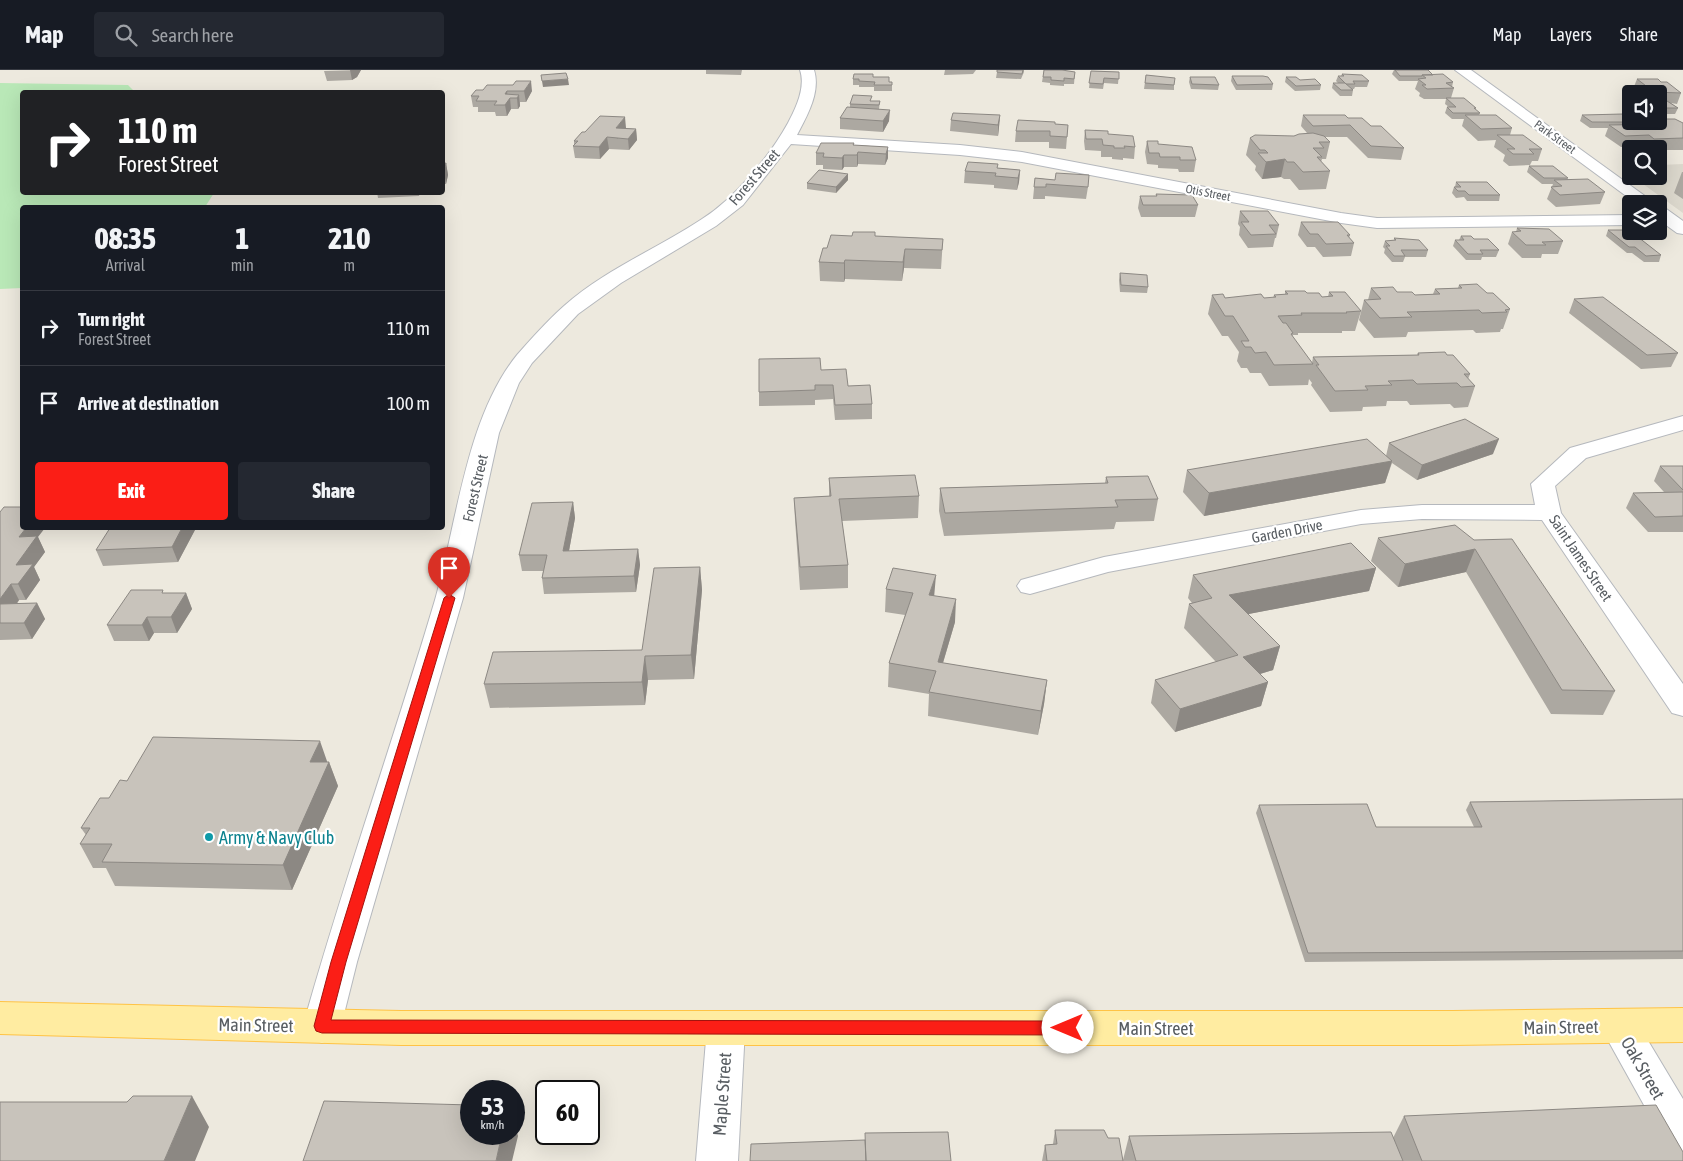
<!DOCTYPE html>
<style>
:root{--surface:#171b24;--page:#242831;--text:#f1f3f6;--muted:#9ea1a6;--line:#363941;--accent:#fb1e16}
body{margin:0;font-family:"Asap Condensed",sans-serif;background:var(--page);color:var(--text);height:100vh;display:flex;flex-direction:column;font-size:19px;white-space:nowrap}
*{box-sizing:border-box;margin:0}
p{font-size:16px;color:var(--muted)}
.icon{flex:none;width:28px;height:28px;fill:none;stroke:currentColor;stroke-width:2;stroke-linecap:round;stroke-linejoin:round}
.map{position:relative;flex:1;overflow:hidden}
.sheet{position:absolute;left:20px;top:135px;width:425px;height:325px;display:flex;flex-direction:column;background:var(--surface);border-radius:5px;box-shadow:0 5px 20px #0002}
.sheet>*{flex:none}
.top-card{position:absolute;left:20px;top:20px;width:425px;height:105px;border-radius:5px;box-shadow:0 5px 20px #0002;background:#202124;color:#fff;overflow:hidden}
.tools{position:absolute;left:1622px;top:15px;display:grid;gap:10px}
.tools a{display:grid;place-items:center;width:45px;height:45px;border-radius:5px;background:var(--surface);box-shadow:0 5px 20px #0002;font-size:25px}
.speed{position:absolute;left:460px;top:1010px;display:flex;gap:10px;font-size:25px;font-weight:700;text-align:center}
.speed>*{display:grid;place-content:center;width:65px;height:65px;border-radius:50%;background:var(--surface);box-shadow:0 5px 20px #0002;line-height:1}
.speed small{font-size:12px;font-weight:400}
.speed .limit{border:2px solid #111;border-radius:8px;background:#fff;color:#111}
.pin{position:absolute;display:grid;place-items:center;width:42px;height:42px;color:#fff;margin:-51px -21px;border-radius:50% 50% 50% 0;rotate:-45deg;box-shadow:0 0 5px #0007}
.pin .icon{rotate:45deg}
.me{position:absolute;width:55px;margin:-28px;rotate:270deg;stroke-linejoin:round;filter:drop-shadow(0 0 4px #0008)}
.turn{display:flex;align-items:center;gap:18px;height:105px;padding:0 15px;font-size:22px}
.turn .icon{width:65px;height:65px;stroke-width:2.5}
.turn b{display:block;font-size:35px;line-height:42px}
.eta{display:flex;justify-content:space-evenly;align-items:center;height:85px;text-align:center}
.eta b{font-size:30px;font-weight:800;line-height:35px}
.button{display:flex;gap:10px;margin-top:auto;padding:10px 15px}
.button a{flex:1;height:58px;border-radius:5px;background:var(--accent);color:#fff;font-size:20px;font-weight:800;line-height:58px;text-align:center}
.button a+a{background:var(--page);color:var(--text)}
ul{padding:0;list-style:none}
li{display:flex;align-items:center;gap:15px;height:75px;padding:0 15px;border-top:1px solid var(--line)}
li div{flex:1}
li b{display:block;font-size:19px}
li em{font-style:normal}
header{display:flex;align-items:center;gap:30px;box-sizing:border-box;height:70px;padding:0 25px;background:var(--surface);border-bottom:1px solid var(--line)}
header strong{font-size:24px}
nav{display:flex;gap:28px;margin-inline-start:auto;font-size:18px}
.search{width:350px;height:45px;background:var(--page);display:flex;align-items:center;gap:12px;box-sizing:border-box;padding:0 18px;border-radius:5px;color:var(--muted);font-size:19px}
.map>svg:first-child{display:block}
.education{fill:#dcd8cd}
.green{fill:#b9e8b7}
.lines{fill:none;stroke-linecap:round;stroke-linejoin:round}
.minor-casing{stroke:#b5b8bd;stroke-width:2}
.major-casing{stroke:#ffc345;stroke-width:2}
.minor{fill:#fff;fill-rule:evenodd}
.major{fill:#ffeca1;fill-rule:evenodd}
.wall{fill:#aca8a1}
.shaded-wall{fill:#8c8883}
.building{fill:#c8c3bb;stroke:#8c8883}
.route{fill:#fb1e16;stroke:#a3140e}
.culture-dot{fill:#0f9aa8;stroke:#fff;stroke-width:2}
.labels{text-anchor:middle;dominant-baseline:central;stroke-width:4.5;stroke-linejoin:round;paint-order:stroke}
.far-street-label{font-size:12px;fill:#585d62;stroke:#fff}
.street-label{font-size:15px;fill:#585d62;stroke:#fff}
.near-culture-label{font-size:18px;fill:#0d838f;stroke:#fff;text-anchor:start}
.near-street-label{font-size:18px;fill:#585d62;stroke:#fff}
</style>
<header>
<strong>Map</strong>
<div class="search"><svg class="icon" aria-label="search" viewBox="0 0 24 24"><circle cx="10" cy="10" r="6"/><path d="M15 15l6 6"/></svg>Search here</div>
<nav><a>Map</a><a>Layers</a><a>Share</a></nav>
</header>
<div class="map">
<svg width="1683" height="1091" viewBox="0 0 1683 1091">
<rect width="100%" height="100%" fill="#ede9de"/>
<path class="education" d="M1683,94V143L1632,106H1659V95Z"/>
<path class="green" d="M0,13L128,15L135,22H22V122L214,123L205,137L22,138V218L0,219Z"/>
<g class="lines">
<g class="minor-casing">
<path id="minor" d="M800,0H814C821,22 807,46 797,65L960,75L1022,82L1341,143L1377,148L1631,145V155L1377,158L1341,153L1022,92L960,85L791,74L743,135L716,156L621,213L578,244L532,293L519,313L499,363L463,528L357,892L341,956L335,968L322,973L309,968L303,956C343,813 393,672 435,530C457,453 466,348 517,285C531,269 547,251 564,236C604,200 657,179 702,149C734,129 770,86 788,53C796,38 806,17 800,0Z
M1455,0H1471L1656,134H1637Z
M1659,137L1665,138L1683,151V164L1677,163L1659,150Z
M1683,346V360L1586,388L1555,416L1561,443L1683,614V646L1672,643L1542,450L1422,449L1361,454L1108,502L1030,524L1021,522L1017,516L1021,510L1104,487L1361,440L1422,435H1535L1531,414L1570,378Z
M1619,939L1632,944L1683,1029V1086L1669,1080L1600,956L1606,944Z
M726,941L739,946L745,958L738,1091H696L707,958L713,946Z"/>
</g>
<g class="major-casing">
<path id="major" d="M0,932L401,941H1453L1683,938V972L1453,975H401L0,964Z"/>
</g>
<use href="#minor" class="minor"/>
<use href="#major" class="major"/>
</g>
<path class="wall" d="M361,0L357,7L352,10L327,11L324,1Z
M706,0H742L741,5L706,4Z
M945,0H976L973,4L944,5Z
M1023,0H1024V2L1021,9L996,8L997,2Z
M1044,0L1075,2L1074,14H1064V16L1050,15V13L1042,12Z
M1394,0H1428L1433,5L1453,12L1452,17L1454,18L1451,28L1476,38L1475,40L1480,43L1479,45L1512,58L1510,65L1542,79L1538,91H1532L1530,95L1509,96L1503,91L1505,85L1494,77L1496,70L1478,71L1462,56L1464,49H1452L1445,43L1447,37H1449L1445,34L1446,29H1424L1419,26L1420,23L1415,19L1418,11H1399L1392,4Z
M1091,1L1119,2L1118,14L1104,13L1103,19L1089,18Z
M1342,4L1369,11L1367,17H1355L1354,19H1352L1353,20L1352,26H1340L1332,18L1333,13H1338L1336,11L1338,6H1341Z
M1146,5L1174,15V20L1144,19Z
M1232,6L1273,14L1272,20H1236L1231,11Z
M873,7L889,12H892V21H874V17H859V15H853V9Z
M1190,7L1219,15L1218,20L1191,19L1189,12Z
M1286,7L1321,15L1320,20L1295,21L1285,12Z
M1637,9L1661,12L1681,23L1677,34L1671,33L1678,38L1675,44H1659V24H1639L1633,19Z
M476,20L532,21L526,32H520V36L518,39H511L507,46H496L495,42H478V37H473L471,26Z
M872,31H880L879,39L889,51L883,62L840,59V48L850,37V34Z
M1000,45L999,57L998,66L950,61L951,50Z
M1303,45L1348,48L1371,56L1404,78L1401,90L1368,88L1347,67H1325L1330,72L1326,89H1322L1321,92L1330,101L1326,119L1299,120L1290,109H1284L1281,107L1262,109L1255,100L1256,96L1246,85L1250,68L1294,66L1307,63L1301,56Z
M1582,45L1634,52V54H1656L1657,51H1659V49L1683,53V80H1659V79H1648L1645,77H1621L1605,66L1608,58H1590L1580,51Z
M1055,54L1068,55L1066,79L1049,78V72H1015L1016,61Z
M626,58L636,59L637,70L629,80L609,79L600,89L575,88L573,76L574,75V71L585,62Z
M1085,60L1108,64L1135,77L1134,89L1123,88V90L1112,89V87H1101V81L1085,80L1084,71Z
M1147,71L1158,74L1196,90L1194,102H1179L1178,99L1158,98V95L1147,94L1145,82Z
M854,73V75L888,77V88L885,95L858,94L857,97H844L842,100L823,99V95H816V83Z
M446,93L448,105L446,114H442V94Z
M1529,96L1568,108L1567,109L1605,122L1600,134L1556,137L1547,129L1553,114H1542L1527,102Z
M998,98L1020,100L1019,112L1017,120L994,118V115L964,113L965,101Z
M1682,102H1683V129L1674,123Z
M848,104V110L836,123L807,119V113Z
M1035,108L1055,110L1088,117L1086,129L1045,126V129H1033Z
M1456,112L1500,125L1499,131H1467L1464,127L1456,128L1452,123L1454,117H1455Z
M377,122H420L419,126L378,128Z
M1156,124L1198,135L1195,147H1141L1138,138L1140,126H1156Z
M1240,141L1279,155L1276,168H1275L1273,177L1248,178L1239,165L1240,157L1238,154Z
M1301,152L1350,165L1349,168L1354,173L1351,186L1323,187L1315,177H1307L1298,165Z
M1517,158L1563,171L1558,184H1542L1541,188H1522L1508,174L1512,162H1516Z
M1608,160L1661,185L1659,192H1644L1632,183H1627L1606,166Z
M875,166L943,169L941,199L904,198L902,211L845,209L844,212L820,211L819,192L827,178Z
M1461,166L1474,169L1499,180L1496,187H1482L1481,190H1466L1453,176L1455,170H1459Z
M1394,168L1428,180L1426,187H1405L1403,192H1392L1384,183L1385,179L1383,177L1385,171L1394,170Z
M1120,203L1148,217L1147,223L1120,222L1119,210Z
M1459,215L1487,223L1510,239L1503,259H1501L1500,262L1476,263L1473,260L1408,262L1406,267L1374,268L1359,250L1364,230H1368L1371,218L1415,225L1433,224L1435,219L1458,218Z
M1285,221L1307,223L1322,227H1328L1329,222L1361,241L1355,261H1342V263H1298V265H1293L1292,267L1312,293L1313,287L1417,285L1418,283L1447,285L1470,304L1468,309L1475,316L1468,337L1454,338L1450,334L1410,335L1407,331H1387L1386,336L1363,337L1362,341L1330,342L1311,315L1312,313L1309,309L1308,315L1269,316L1261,303H1250L1247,298H1241L1237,291L1239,282L1228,266H1222L1208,244L1212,225L1225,228H1273L1274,225L1285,224Z
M1574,229L1678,283L1671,297L1641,299L1569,243Z
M821,300L848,316L872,334V349L835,350L833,329L815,330V335L759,336V322Z
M1389,373L1493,384L1417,410L1392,393L1385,413L1204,446L1183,422L1187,400L1386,386Z
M1660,396H1683V462H1648L1626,438L1633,423L1664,422L1654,411Z
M1106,407L1158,429L1154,451L1116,452L1114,459L944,466L939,441L940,418L1105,413Z
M829,408L919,426L918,448L842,451L848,495V518L800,520L795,450L794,428L829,426Z
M573,432L575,448L569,481L638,479L640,495L636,522L544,524L542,508L543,501H522L519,485Z
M0,442L38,467L45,482L34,497L40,510L26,530H19L17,534L37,533L45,549L32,569L0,570Z
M1455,455L1615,621L1603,645L1551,644L1466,502L1398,517L1371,491L1378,468Z
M196,458L178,492L103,496L96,480Z
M700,497L702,520L694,609L648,610L645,635L490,638L484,614L642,580Z
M1376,498L1369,521L1248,544L1280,576L1273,600L1260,604L1268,612L1261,636L1175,662L1151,633L1155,610L1216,592L1184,558L1189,534L1192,533L1188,528L1193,505Z
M886,519L934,526L955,552L943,593L1047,610L1044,634L1038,665L928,646L929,624L888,617L889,593L905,545L885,542Z
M165,523H186L192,539L177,563H154L149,571H114L107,555Z
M328,692H329L338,716L292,820L115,816L106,798H93L80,774L86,765L81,758L127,711Z
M1683,729V889L1305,892L1256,743L1259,735L1376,757H1474L1466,740L1470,732Z
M1404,1046L1683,1091H1042L1045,1075L1053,1074L1055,1060L1108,1068L1123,1090L1129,1066L1393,1068Z"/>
<path class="shaded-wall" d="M350,0H361L357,7L352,10Z
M568,9L569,15L543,17L542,11Z
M531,11L532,21L526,32L524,21Z
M507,21L508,30L510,28L511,39L507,46L505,35V24Z
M519,25L520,36L518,39L517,28Z
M890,40L889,51L883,62V51Z
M1000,45L999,57L998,66V55Z
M625,47L626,58L617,69L616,58Z
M636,59L637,70L629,80L628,69Z
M607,67L609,79L600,89L599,77Z
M888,77V88L885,95L886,84Z
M858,82V94L857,97V85Z
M844,85V97L842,100V88Z
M1285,89L1281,107L1262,109L1266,92Z
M446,93L448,105L446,114L444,102Z
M1020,100L1019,112L1017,120L1018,108Z
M848,104V110L836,123V117Z
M905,179L904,198L902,211L903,192Z
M845,190V209L844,212V193Z
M1499,369L1493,384L1417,410L1422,395Z
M1392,391L1385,413L1204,446L1209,423Z
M573,432L575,448L566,497L563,481Z
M26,458H45L38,467L45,482L34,497L40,510L26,530L18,514L16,495L19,467Z
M182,458H196L178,492L172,477Z
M638,479L640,495L636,522L634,506Z
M1475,479L1466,502L1398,517L1405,494Z
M700,497L702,520L694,609L691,585Z
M1376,498L1369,521L1223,549L1229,525Z
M936,505L934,528L929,525Z
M11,514L19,530L4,550L0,541V529Z
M186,523L192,539L177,563L171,547Z
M956,529L955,552L936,616L938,592Z
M37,533L45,549L32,569L24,553Z
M147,547L154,563L149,571L142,555Z
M1280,576L1273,600L1237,611L1243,587Z
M645,586L648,610L645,635L642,612Z
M1047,610L1044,634L1038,665L1041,641Z
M1268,612L1261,636L1175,662L1180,639Z
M320,671L328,694L329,692L338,716L292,820L283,795L310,692Z
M192,1026L209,1057L195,1091H164Z
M514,1051L518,1066L512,1091H496L502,1064H514Z"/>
<path class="building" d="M997,0H1023L1022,4L997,2Z
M1044,0H1062L1075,2L1074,9L1064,8V11L1051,10V7H1043Z
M1395,0H1428L1433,5H1422V6H1400Z
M1091,1L1119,2V9L1104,8L1103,14L1089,13Z
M566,3L568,9L542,11L541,5Z
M854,4H873V7H889V12H892V15H874L875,12L859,11V9H853Z
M1342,4L1362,5L1369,11H1353L1355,14H1346L1338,6H1344Z
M1443,4L1453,12L1446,13L1454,18L1427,19L1422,15H1426L1418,9L1426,8L1422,5Z
M1146,5L1175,8L1174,15L1145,13Z
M1232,6H1263L1268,7L1273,14L1237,15Z
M1190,7H1215L1219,15L1192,14Z
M1286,7H1296L1300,10L1315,9L1321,15L1296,16Z
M1637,9H1658L1661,12H1667L1681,23L1654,22Z
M516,11H531L524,21H507L505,24L519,25L517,28H510L505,35H494L497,31H476L479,26H471L476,20H483L487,15H513Z
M1333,13H1345L1353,20H1341Z
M853,25L872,26L870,31H880L879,35L850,34Z
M1446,28H1464L1476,38H1474L1480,43H1453L1447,37H1456Z
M1659,31H1667L1678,38H1659Z
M847,37L890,40L883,51L840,48Z
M953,43L1000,45L998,55L951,50Z
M1623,44L1631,50V51L1634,52H1592L1582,45Z
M1303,45H1345L1348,48H1362L1371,56H1381L1404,78L1371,76L1350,55L1313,56Z
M1465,45H1496L1512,58L1481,59Z
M600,46L625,47L616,58L636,59L628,69L607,67L599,77L573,76L578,71H574L582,62H585Z
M1659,49H1675L1683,53V68L1654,69L1649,65L1625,66L1609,55L1664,54L1659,50Z
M1018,50L1055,52V54L1068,55L1067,67L1050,66V61H1016Z
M1085,60L1108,61V64L1133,66L1135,77L1124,76L1125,78H1114V76L1103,75L1102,69H1086Z
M1313,63L1324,66L1330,72H1319L1324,78H1313L1322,87H1317L1330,101L1303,102L1294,92H1287L1285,89L1266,92L1258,83H1268L1265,80H1260L1250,68L1255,65L1294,66L1299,64Z
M1497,65H1523L1542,79H1529L1534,84H1513L1507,79H1515Z
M1147,71H1158V74L1192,77L1196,90H1180V87H1160L1159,83H1149Z
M821,73H854L853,75L888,77L886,84L858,82L857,85H844L842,88L823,87L824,83H816Z
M968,92L998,94L997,98L1020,100L1018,108L995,106L996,103L965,101Z
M446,93L444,102H442V94Z
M1529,96H1553L1568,108H1544Z
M819,100L848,104L836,117L807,113Z
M1056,103L1089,105L1088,117L1046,114V117H1034L1035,108L1055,110Z
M1588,109L1605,122L1560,125L1551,117L1562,116L1554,110Z
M1456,112H1487L1500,125H1469L1465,121H1458L1454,117H1461Z
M1156,124L1192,125L1198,135H1143L1140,126H1157Z
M1240,141H1268L1279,155H1269L1276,164L1251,165L1241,152H1249Z
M1301,152H1338L1350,165H1347L1354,173L1326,174L1318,164H1310Z
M1517,158L1549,159L1563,171L1542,172L1546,175H1526L1512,162L1521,161Z
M1608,160H1629L1661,185L1646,186L1635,177H1629Z
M853,162H875V166L943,169L942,180L905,179L903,192L845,190L844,193L819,192L823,178H827L831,165L852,166Z
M1461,166H1471L1474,169H1488L1499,180H1480L1483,184H1468L1455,170H1464Z
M1394,168L1419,170L1428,180H1401L1405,186H1394L1386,176H1390L1385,171L1396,170Z
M1120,203L1147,205L1148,217L1121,215Z
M1477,214L1487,223H1493L1510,239L1505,240L1507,242L1482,243L1479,240L1407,242L1412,247L1380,248L1364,230L1381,229L1371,218L1393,217L1397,222H1412L1415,225L1440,224L1435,219L1462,218L1459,215Z
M1285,221H1305L1307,223H1319L1322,227L1333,226L1329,222H1345L1361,241L1346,242L1347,243H1301L1302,245L1278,246L1283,253H1286L1293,263L1291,264L1313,294L1274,295L1266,282L1255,283L1251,277H1245L1241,271H1249L1233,246H1225L1212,225L1223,224L1225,228L1261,224L1264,228L1276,227L1274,225L1288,224Z
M1603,227L1678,283L1647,285L1574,229Z
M1445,282L1447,285H1453L1470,304H1464L1475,316L1461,317L1457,313L1417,314L1413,310L1388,311L1392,315L1365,316L1368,320L1335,321L1316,295H1319L1313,287L1419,285L1418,283Z
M820,288L821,300L846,299L848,316L870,315L872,334L835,335L833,315H815V320L759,322V289Z
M1465,349L1499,369L1422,395L1389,373Z
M1367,369L1392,391L1209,423L1187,400Z
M1660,396H1683V420Z
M915,405L919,426L839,429L848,495L800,497L794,428L831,426L829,408Z
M1148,406L1158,429L1115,430L1118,437L945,443L940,418L1108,413L1106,407Z
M1683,422V446L1655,447L1633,423Z
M573,432L563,481L638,479L634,506L542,508L547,485H519L532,433Z
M4,437H22V458H26L19,467L37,466L16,495L33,494L18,514H11L0,529V442Z
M1455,455L1474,470L1512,469L1615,621L1562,620L1475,479L1405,494L1378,468Z
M110,458H182L172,477L96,480Z
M1351,473L1376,498L1229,525L1280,576L1243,587L1268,612L1180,639L1155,610L1238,585L1189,534L1212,528L1193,505Z
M700,497L691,585L645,586L642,612L484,614L493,582L642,580L654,498Z
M893,498L936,505L929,525L956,529L938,592L1047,610L1041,641L929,622L936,601L889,593L913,523L886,519Z
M131,520H163L162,523H186L171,547H147L142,555H107Z
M37,533L24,553H0V534Z
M153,667L320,671L310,692H329L283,795L102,792L112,774H80L90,758H81L100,728H109L120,710L127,711Z
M1683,729V881L1308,883L1259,735L1367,734L1376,757H1482L1470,732Z
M133,1026H192L164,1091H0V1032H127Z
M324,1031L471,1035V1064H502L496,1091H303Z
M1656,1035L1683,1082V1091H1422L1404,1046Z
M1055,1060H1104L1108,1068H1119L1123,1091H1047L1045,1075L1057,1074Z
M948,1062L951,1091H866L865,1063Z
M1391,1062L1403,1091H1136L1129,1066Z
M865,1070L866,1091H750L751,1074Z"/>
<path class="route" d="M449,524L455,528L346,892L331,950L1068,951L1074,953L1076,958L1074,963L1068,965L322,963L316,961L314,956L331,892L444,528Z"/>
<circle class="culture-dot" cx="209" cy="767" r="5"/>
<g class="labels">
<g class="far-street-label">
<text transform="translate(1555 67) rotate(36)">Park Street</text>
<text transform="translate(1208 123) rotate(11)">Otis Street</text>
</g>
<g class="street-label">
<text transform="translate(754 107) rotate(-49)">Forest Street</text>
<text transform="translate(475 418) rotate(-77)">Forest Street</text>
<text transform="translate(1287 461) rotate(-11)">Garden Drive</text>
<text transform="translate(1581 488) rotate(56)">Saint James Street</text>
</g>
<g class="near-culture-label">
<text x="219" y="767">Army &amp; Navy Club</text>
</g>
<g class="near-street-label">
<text transform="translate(256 955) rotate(1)">Main Street</text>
<text transform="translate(1561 957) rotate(-1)">Main Street</text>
<text x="1156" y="958">Main Street</text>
<text transform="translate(1643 998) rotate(60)">Oak Street</text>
<text transform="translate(722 1024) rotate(-86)">Maple Street</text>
</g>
</g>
</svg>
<div class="tools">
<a><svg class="icon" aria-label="sound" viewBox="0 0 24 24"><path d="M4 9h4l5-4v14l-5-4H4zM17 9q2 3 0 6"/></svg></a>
<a><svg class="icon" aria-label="search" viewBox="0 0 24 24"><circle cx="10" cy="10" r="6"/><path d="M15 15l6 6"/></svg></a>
<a><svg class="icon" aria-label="layers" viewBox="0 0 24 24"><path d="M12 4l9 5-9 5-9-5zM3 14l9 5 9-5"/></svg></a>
</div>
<div class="speed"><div>53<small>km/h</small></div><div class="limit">60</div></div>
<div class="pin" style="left:449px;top:528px;background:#d93025"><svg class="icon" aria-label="arrive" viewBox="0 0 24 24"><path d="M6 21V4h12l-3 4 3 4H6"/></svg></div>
<svg class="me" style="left:1068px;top:958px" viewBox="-20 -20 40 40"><circle r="19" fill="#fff"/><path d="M0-13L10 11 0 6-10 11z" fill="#fb1e16"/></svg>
<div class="top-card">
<div class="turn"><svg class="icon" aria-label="right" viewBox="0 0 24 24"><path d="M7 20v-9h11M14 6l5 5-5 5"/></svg><div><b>110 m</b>Forest Street</div></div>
</div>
<section class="sheet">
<div class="eta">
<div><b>08:35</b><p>Arrival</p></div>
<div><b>1</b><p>min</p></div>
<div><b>210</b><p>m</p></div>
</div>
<ul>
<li><svg class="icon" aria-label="right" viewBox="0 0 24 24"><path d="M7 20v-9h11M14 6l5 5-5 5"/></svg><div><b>Turn right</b><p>Forest Street</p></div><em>110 m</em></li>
<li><svg class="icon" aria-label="arrive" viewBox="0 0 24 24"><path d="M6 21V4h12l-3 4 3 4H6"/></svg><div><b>Arrive at destination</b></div><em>100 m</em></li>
</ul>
<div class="button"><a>Exit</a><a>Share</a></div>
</section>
</div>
